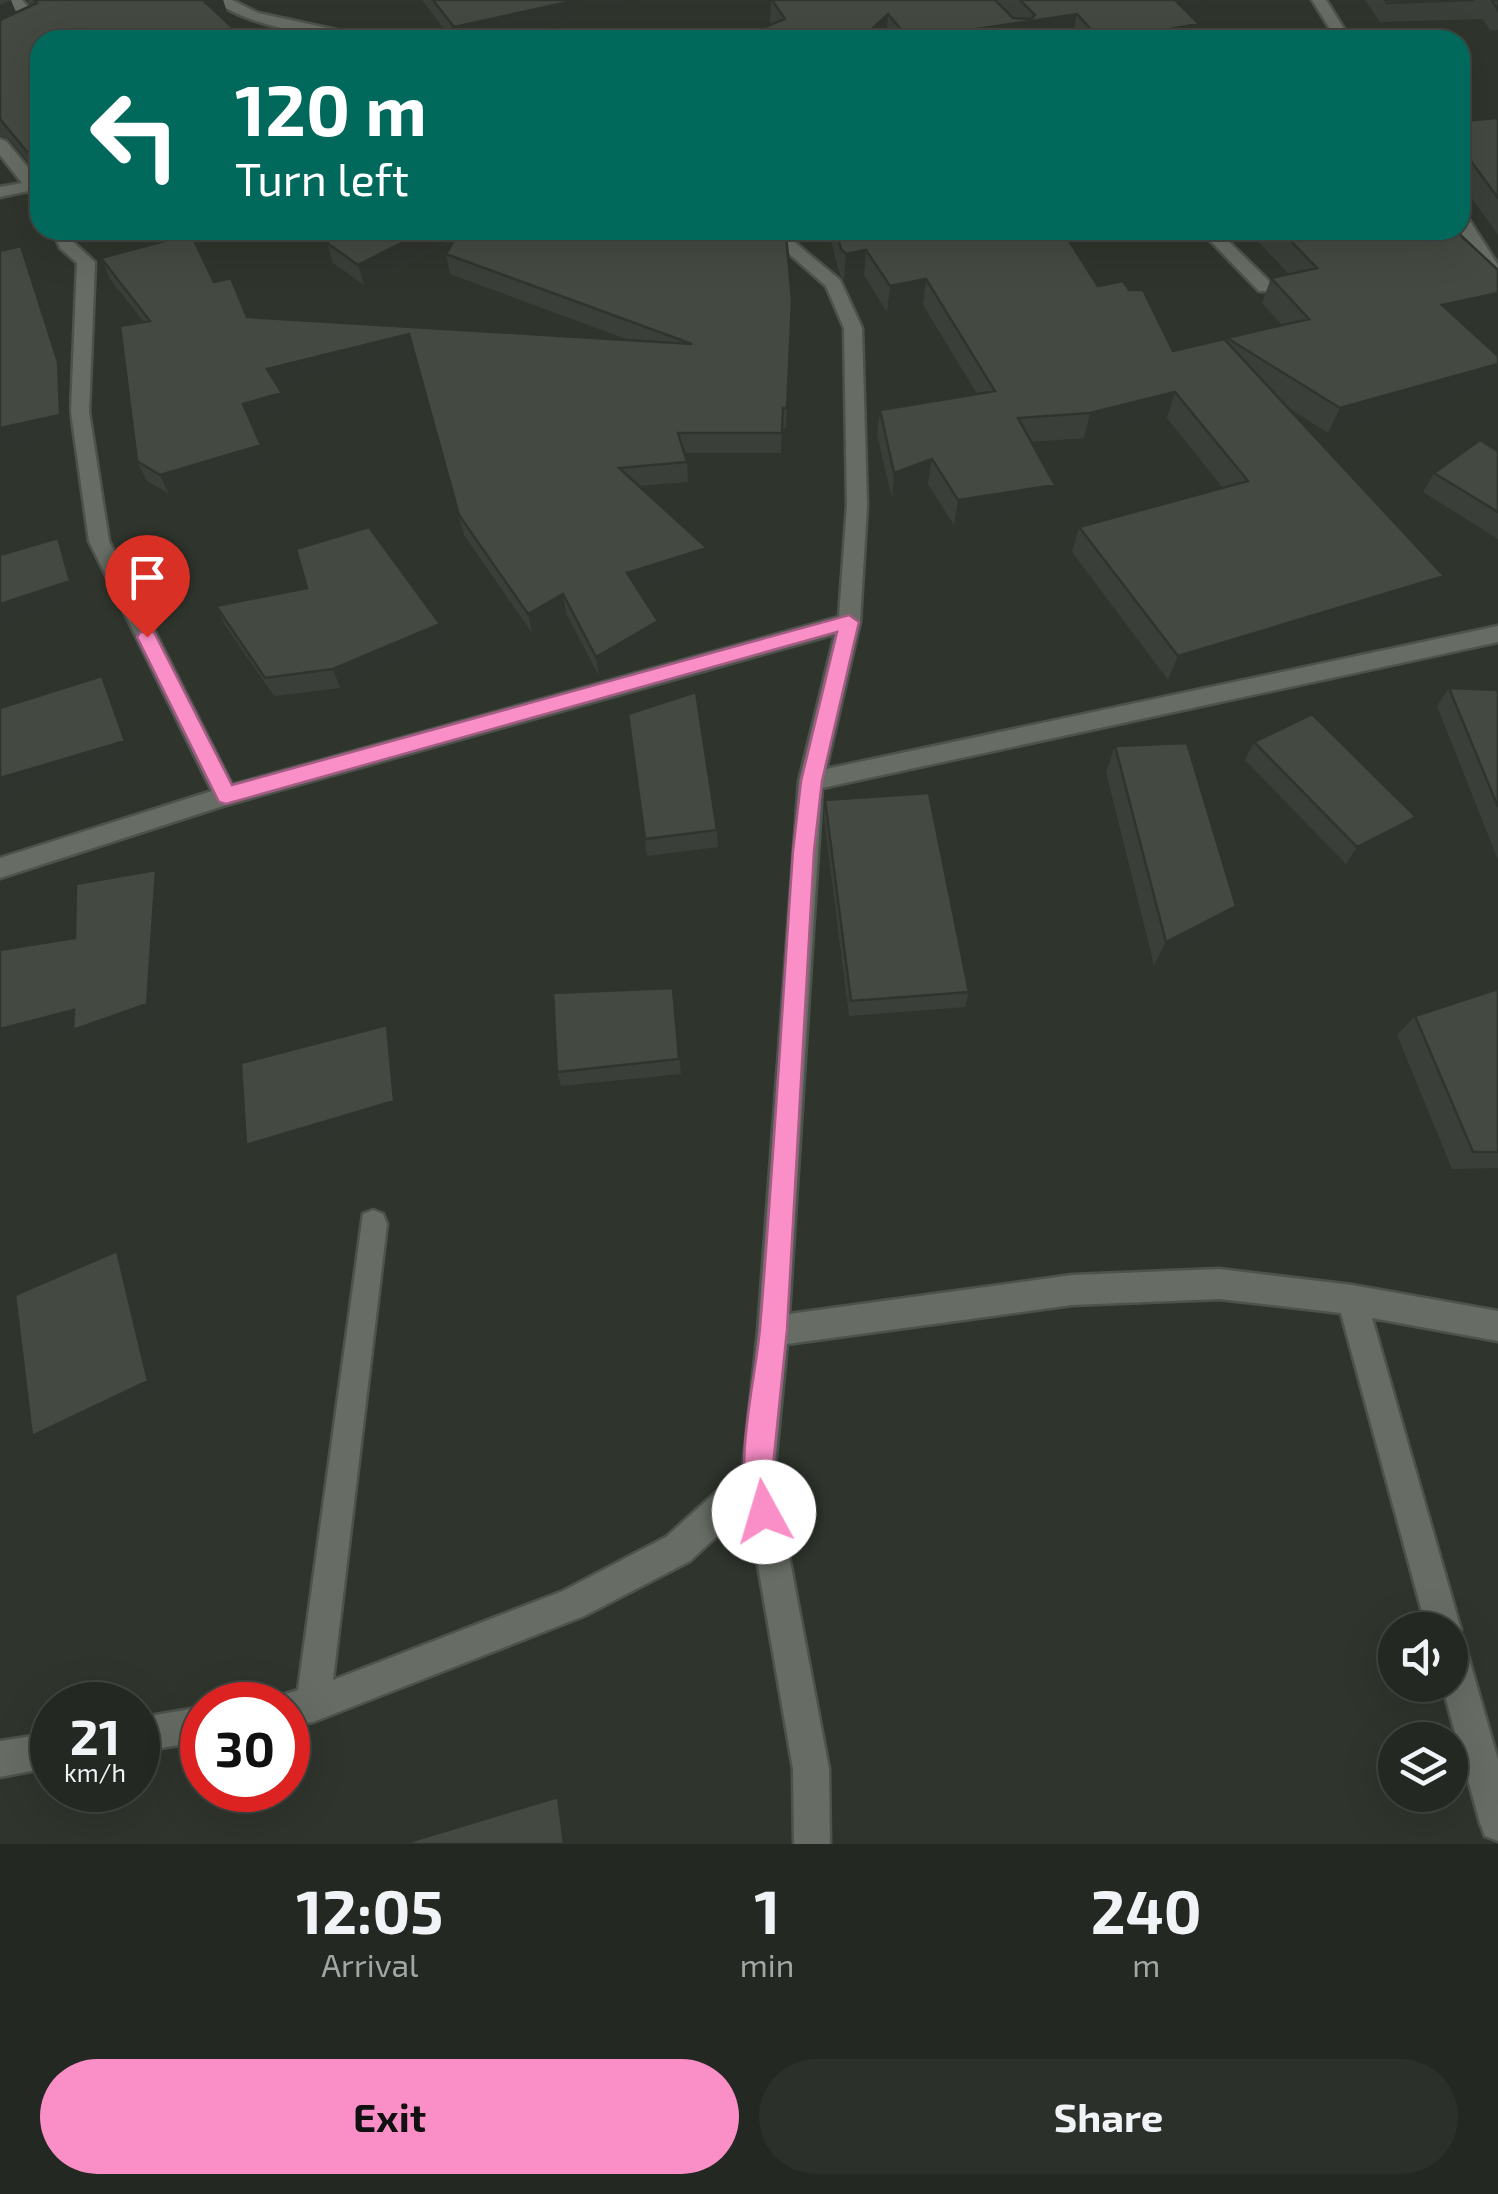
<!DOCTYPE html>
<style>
:root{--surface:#232822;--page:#2b302a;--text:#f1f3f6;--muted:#a3a6a5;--line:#404440;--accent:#fa8fc8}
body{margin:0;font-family:"Exo 2",sans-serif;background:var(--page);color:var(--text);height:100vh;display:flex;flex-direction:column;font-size:38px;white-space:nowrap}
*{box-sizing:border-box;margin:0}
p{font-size:32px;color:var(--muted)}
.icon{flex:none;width:55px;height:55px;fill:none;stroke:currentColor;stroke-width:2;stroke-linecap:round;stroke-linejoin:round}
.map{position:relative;height:1844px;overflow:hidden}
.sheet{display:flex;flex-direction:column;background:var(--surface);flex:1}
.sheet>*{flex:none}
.hud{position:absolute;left:30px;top:30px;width:1440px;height:210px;border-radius:30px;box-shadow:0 10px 40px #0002,0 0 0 2px var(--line);background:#00695c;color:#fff;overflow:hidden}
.fabs{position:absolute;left:1378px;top:1612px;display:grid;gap:20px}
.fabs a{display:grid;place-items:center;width:90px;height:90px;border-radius:50%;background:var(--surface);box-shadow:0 10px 40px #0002,0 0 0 2px var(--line);font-size:50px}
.speed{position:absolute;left:30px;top:1682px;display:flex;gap:20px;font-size:50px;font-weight:700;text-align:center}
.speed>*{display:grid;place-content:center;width:130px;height:130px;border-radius:50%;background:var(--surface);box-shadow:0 10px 40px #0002,0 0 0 2px var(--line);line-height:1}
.speed small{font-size:25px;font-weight:400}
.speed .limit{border:15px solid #d22;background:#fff;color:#111}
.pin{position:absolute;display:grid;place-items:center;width:85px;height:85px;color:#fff;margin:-102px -42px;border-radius:50% 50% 50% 0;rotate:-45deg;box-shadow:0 0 10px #0007}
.pin .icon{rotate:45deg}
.me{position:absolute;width:110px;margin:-55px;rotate:354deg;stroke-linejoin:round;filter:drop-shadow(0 0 8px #0008)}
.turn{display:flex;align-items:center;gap:35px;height:210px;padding:0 40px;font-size:45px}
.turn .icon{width:130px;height:130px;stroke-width:2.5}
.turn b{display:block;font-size:70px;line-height:85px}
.eta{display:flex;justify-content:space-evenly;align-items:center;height:170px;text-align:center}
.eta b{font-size:60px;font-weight:700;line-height:70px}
.action{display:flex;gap:20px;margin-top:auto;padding:20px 40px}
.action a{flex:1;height:115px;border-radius:60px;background:var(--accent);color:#111;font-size:40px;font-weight:700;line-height:115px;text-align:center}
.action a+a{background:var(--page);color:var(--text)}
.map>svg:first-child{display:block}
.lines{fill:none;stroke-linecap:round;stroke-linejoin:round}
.minor-casing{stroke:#4d524c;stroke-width:5}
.minor{fill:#676d65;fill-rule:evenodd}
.wall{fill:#3a4039}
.shaded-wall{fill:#30342e}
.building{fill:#444a42;stroke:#30342e;stroke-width:2.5}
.route{fill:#fa8fc8;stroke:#a25d82;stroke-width:2.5}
</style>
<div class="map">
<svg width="1498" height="1844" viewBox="0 0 1498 1844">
<rect width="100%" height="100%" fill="#2f352d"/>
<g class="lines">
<g class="minor-casing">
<path id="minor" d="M7,0H22L41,22L0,41V32L25,21Z
M214,0H232L258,13L382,40C336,40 250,29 214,0Z
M1312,0H1326L1351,40H1337Z
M0,139L6,141L40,182V201L28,191L0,197V187L22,183L0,155Z
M1460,214L1466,215L1498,265V283L1492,282L1459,230Z
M53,230H69L72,241L95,262L89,412L109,541L232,785L839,617L847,505L844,328L826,286L762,230H780L840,280L862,328L867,505L860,622L826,769L1498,626V642L822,788L789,1314L1072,1275L1219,1269L1352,1285L1498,1311V1341L1372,1318L1461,1630L1457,1638L1467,1652L1498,1760V1841L1485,1836L1480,1823L1442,1685H1450V1630H1427L1341,1313L1219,1299L1072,1305L787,1344L774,1476L829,1769L830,1844H794L793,1769L748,1507L690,1561L584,1616L313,1722L288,1726V1705H272L276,1697L298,1690L363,1214L373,1210L383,1214L387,1224L333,1680L563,1591L666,1537L743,1468L758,1331L799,781L835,634L226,805L0,878V858L212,791L89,541L71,412L77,263L60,248Z
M1200,230H1217L1271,283V291H1259Z
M202,1707V1741L138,1752V1718Z
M52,1733V1767L0,1777V1741Z"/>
</g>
<use href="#minor" class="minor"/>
</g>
<path class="wall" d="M0,0H10L16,13L31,6L27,0H223L227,13L220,16L40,40V176L9,139L0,136Z
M422,0H583L584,18L488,40H452Z
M771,0H1209L1205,18L1194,19L1195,40H1074L1072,38L1060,40H888L886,38L884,40H753L772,24L770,22Z
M1365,0H1498V30H1490L1483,19L1380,22Z
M1498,118V235L1460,182V121Z
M338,230H702L792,301L786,428H782L781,453H684L687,462L688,482L639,486L708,567L638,589L658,621L660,640L599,676L566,613L532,633L464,535L414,355L279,388L289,413L252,424L269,464L169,494L147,481L137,461L144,322L110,279L101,258L214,282L247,317L629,340L450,274L446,254L456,238L364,285L333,263L327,243Z
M828,230H1062L1098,286L1173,351L1226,341L1227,338L1282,325L1262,303L1271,278L1289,274L1247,230H1455L1498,316L1462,324L1491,387L1328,433L1287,407L1444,576L1430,600L1168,680L1072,552L1079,527L1223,488L1167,418L1084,438L1031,442L1055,485L1049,510L954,525L928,484L892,498L877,435L880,410L977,394L923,305L887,312L864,275L844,280L840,275Z
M1498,451V539L1423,492L1434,473Z
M216,606L440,624L446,643L340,688L274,696L225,625Z
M1449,688L1498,690V860L1437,706Z
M628,714L717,830L718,847L647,856Z
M1254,742L1416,817L1404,834L1346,864L1245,760Z
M1115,746L1236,906L1222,929L1154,965L1106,772Z
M825,800L969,992L965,1007L849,1016L824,818Z
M673,988L681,1074L561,1086L557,1072Z
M1498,989V1168L1452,1169L1397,1035L1415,1016Z"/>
<path class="shaded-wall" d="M11,0L19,20L0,28V5Z
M206,0H223L227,13L210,21L204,1Z
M577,0H583L584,18L488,40H456L454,27Z
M607,0H642L608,7Z
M1174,0H1209L1205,18L1168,23Z
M888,14L886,38L884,40H860Z
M1077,14L1072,38L1060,40H975L977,29Z
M1199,24L1195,40H1171L1174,28Z
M427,230H470L364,285L358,265Z
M21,246L31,266L68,383L70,435L0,451V428Z
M866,250L864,275L844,280L846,254Z
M926,279L923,305L887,312L890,286Z
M1498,293V316L1429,331L1442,305Z
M409,334L414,355L274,389L267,369Z
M1498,364V375L1491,387L1328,433L1340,408Z
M1175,392L1167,418L1084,438L1090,413Z
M282,393L289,413L251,424L243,404Z
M261,445L269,464L169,494L160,475Z
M932,459L928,484L892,498L894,473Z
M1055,485L1049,510L954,525L958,500Z
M58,538L70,558L81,601L0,628V604Z
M707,548L708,567L629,592L627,573Z
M1444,576L1430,600L1168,680L1178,656Z
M563,594L566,613L532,633L528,614Z
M658,621L660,640L599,676L596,657Z
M440,624L446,643L340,688L333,669Z
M102,676L114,694L136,759L0,800V778Z
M1416,817L1404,834L1346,864L1357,847Z
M156,870L167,887L159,1019L88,1045L73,1030L83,1027L3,1047L0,1044V1029Z
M1236,906L1222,929L1154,965L1166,942Z
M387,1025L395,1040L402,1114L257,1158L246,1145Z
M117,1251L132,1262L162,1390L50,1444L32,1436Z
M563,1795L570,1844H564L558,1797Z"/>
<path class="building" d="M34,0H206L204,1L246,40H40V164L38,165L0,119V20L37,3Z
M433,0H577L454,27Z
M772,0H995L1013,18L1031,19L1035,15L1020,0H1175L1199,24L1174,28L1187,40H1112L1109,38L1100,39L1077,14L977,29L985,40H910L888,14L860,40H753L755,31L785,19Z
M1385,0H1474L1387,3Z
M1492,0H1498V10Z
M1498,118V198L1460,146V121Z
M338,230H427L358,265L327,243Z
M460,230H702L710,237L737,230H780L786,235L792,301L787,408H783L782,433H678L687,462L619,468L707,548L627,573L658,621L596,657L563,594L528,614L459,515L409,334L267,369L282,393L243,404L261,445L160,475L137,461L120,326L150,321L101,258L191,234L214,282L231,278L247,317L692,344L446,254Z
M836,230H1062L1098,286L1123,281L1129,290H1143L1173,351L1224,339L1444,576L1178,656L1079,527L1248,481L1175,392L1090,413L1018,418L1055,485L958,500L932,459L894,473L880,410L995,391L926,279L890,286L866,250L846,254L841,249Z
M1280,230H1455L1498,270V293L1442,305L1498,356V364L1340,408L1227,338L1309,319L1271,278L1317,268Z
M21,246L58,362L60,415L0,428V251Z
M1480,440L1498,451V512L1434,473Z
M369,527L440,624L333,669L265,678L216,606L307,588L296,549Z
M58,538L70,581L0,604V555Z
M102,676L125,741L0,778V708Z
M1449,688L1498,690V807Z
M696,692L717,830L645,839L628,714Z
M1312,714L1416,817L1357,847L1254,742Z
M1187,743L1236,906L1166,942L1115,746Z
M929,793L969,992L851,1001L825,800Z
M156,870L147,1004L73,1030L74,1010L0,1029V950L75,938L76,884Z
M673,988L679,1059L557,1072L553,993Z
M1498,989V1152H1473L1415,1016Z
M387,1025L394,1101L246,1145L241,1063Z
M117,1251L148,1381L32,1436L15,1295Z
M558,1797L564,1844H402Z"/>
<path class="route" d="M849,615L859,622L822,781L814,851L787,1330L772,1476L779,1512L775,1523L764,1527L754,1523C731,1468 755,1386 760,1328C773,1169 782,1010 793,851L801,781L837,632L226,804L219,802L137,637L140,632H154L232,785Z"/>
</svg>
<div class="fabs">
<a><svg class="icon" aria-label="sound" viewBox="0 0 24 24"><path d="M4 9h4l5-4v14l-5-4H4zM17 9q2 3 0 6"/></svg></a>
<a><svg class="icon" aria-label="layers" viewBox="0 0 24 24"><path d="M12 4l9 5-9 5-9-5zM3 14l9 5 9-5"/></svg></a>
</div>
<div class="speed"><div>21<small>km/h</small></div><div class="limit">30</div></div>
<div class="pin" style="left:147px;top:637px;background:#d93025"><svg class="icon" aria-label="arrive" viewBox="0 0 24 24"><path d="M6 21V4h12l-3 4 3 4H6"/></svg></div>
<svg class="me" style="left:764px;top:1512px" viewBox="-20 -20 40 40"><circle r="19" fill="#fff"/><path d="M0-13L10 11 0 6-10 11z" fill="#fa8fc8"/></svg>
<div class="hud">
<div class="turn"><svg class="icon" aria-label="left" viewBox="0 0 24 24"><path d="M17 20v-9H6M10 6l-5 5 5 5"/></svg><div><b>120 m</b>Turn left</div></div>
</div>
</div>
<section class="sheet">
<div class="eta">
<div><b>12:05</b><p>Arrival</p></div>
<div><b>1</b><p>min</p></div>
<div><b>240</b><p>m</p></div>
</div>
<div class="action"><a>Exit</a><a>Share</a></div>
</section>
